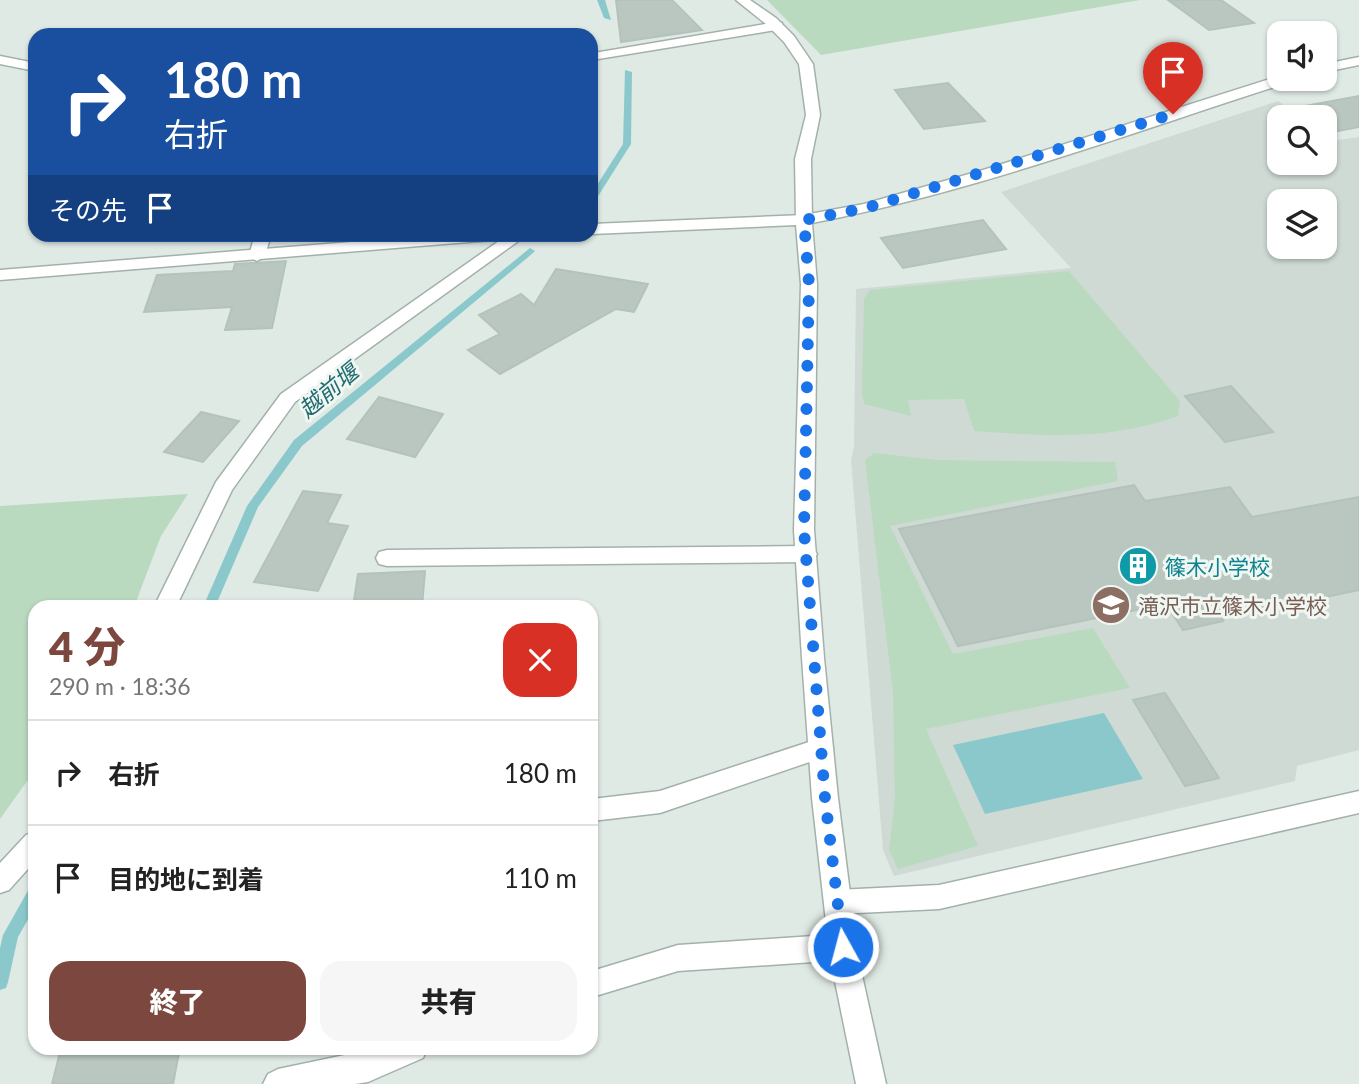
<!DOCTYPE html>
<html lang="ja">
<meta charset="utf-8">
<style>
:root{--surface:#fff;--page:#f6f6f6;--text:#222;--muted:#767676;--line:#e0e0e0;--accent:#7c473e}
body{margin:0;font-family:Lato,"Noto Sans JP",sans-serif;background:var(--page);color:var(--text);height:100vh;display:flex;flex-direction:column;font-size:26px;white-space:nowrap}
*{box-sizing:border-box;margin:0}
p{font-size:23px;color:var(--muted)}
.icon{flex:none;width:38px;height:38px;fill:none;stroke:currentColor;stroke-width:2;stroke-linecap:round;stroke-linejoin:round}
.map{position:relative;flex:1;overflow:hidden}
.details{position:absolute;left:28px;top:600px;width:570px;height:455px;display:flex;flex-direction:column;background:var(--surface);border-radius:21px;box-shadow:0 2px 5px #0004}
.details>*{flex:none}
.hud{position:absolute;left:28px;top:28px;width:570px;height:214px;border-radius:21px;box-shadow:0 2px 5px #0004;background:#1a4fa0;color:#fff;overflow:hidden}
.tools{position:absolute;left:1267px;top:21px;display:grid;gap:14px}
.tools a{display:grid;place-items:center;width:70px;height:70px;border-radius:14px;background:var(--surface);box-shadow:0 2px 5px #0004;font-size:35px}
.pin{position:absolute;display:grid;place-items:center;width:60px;height:60px;color:#fff;margin:-72px -30px;border-radius:50% 50% 50% 0;rotate:-45deg;box-shadow:0 0 7px #0007}
.pin .icon{rotate:45deg}
.me{position:absolute;width:77px;margin:-38px;rotate:353deg;stroke-linejoin:round;filter:drop-shadow(0 0 5px #0008)}
.turn{display:flex;align-items:center;gap:24px;height:147px;padding:0 21px;font-size:32px}
.turn .icon{width:91px;height:91px;stroke-width:2.5}
.turn b{display:block;font-size:49px;line-height:60px}
.then{display:flex;align-items:center;height:66px;padding:0 21px;background:#0003;gap:14px;font-size:26px}
.round{display:grid;place-items:center;flex:none;width:74px;height:74px;border-radius:21px;background:var(--page)}
.head{display:flex;align-items:center;justify-content:space-between;height:119px;padding:0 21px}
h1{font-size:42px;font-weight:800;line-height:52px;color:var(--accent)}
.action{display:flex;gap:14px;margin-top:auto;padding:14px 21px}
.action a{flex:1;height:80px;border-radius:21px;background:var(--accent);color:#fff;font-size:28px;font-weight:800;line-height:80px;text-align:center}
.action a+a{background:var(--page);color:var(--text)}
ul{padding:0;list-style:none}
li{display:flex;align-items:center;gap:21px;height:105px;padding:0 21px;border-top:2px solid var(--line)}
li div{flex:1}
li b{display:block;font-size:26px}
li em{font-style:normal}
.map>svg:first-child{display:block}
.built{fill:#cfdad4;fill-rule:evenodd}
.green{fill:#badac0}
.water{fill:#8bc8cc}
.lines{fill:none;stroke-linecap:round;stroke-linejoin:round}
.stream{fill:#8bc8cc;fill-rule:evenodd}
.building{fill:#b9c7c0;stroke:#b3c3bb;stroke-width:2}
.service-casing{stroke:#a3b1ab;stroke-width:3}
.minor-casing{stroke:#a3b1ab;stroke-width:3}
.tertiary-casing{stroke:#a3b1ab;stroke-width:3}
.service{fill:#fff;fill-rule:evenodd}
.minor{fill:#fff;fill-rule:evenodd}
.tertiary{fill:#fff;fill-rule:evenodd}
.route{stroke:#1a73e8;stroke-width:12;stroke-dasharray:0 21.6}
.labels{text-anchor:middle;dominant-baseline:central;stroke-width:6;stroke-linejoin:round;paint-order:stroke}
.culture-label{font-size:21px;fill:#0d838f;stroke:#f0f7f3;text-anchor:start}
.education-label{font-size:21px;fill:#785e54;stroke:#f0f7f3;text-anchor:start}
.water-label{font-size:23px;font-style:italic;fill:#206b71;stroke:#f0f7f3}
</style>
<div class="map">
<svg width="1359" height="1084" viewBox="0 0 1359 1084">
<rect width="100%" height="100%" fill="#e0eae5"/>
<path class="built" d="M1278,101L1299,117H1279V163H1325V138L1330,141L1359,137V750L1297,766L1295,781L894,876L883,850L851,460L854,446L856,289L1071,268L1001,192ZM1279,201H1325V247H1279Z"/>
<path class="green" d="M767,0H1140L821,55Z
M1069,271L1180,401L1178,416C1109,441 1046,436 974,431L964,399L908,400L911,416L864,404L862,393L864,299L870,290Z
M874,453L938,460L1115,462L1118,481L890,526L953,654L1093,628L1130,688L926,729L978,846L898,869L889,850L895,800L893,693L865,460Z
M188,494L161,536L134,607H35V770L0,819V506Z"/>
<path class="water" d="M1104,713L1143,779L985,814L953,745Z"/>
<g class="lines">
<path class="stream" d="M597,0H605L611,20L604,18Z
M625,70L632,72L631,144L595,201L592,202V193L623,144Z
M530,248L535,251L533,253L302,446L258,507L215,607H203L247,506L294,440Z
M35,885V907L18,937L8,982L6,988L0,990V948L3,935L30,887Z"/>
</g>
<path class="building" d="M616,0H672L702,30L621,42Z
M1168,0H1221L1254,23L1209,30Z
M948,83L985,121L924,129L895,90Z
M1359,96V127L1333,132L1325,126V117H1312L1299,107Z
M983,220L1006,249L903,268L881,238Z
M286,261L272,328L225,330L232,307L144,312L157,275L233,271L235,264Z
M556,269L648,284L634,312L616,309L500,374L468,350L500,334L479,315L521,294L534,305Z
M1231,386L1273,432L1225,442L1185,396Z
M379,397L443,414L415,457L347,439Z
M201,412L239,421L203,462L164,452Z
M1134,485L1145,501L1230,487L1252,517L1359,497V590L1222,619L1223,621L1183,630L1166,604L958,646L899,529Z
M303,491L341,495L327,523L348,526L318,591L254,582Z
M425,571L422,607H353L358,574Z
M1165,693L1219,778L1185,786L1133,700Z
M61,1048H180L173,1084H52Z"/>
<g class="lines">
<g class="service-casing">
<path id="service" d="M777,22L782,23V29L592,60V54L594,53Z
M806,546L813,548L817,554L813,560L806,562L387,566L379,564L376,558L379,552L387,550Z
M821,738L830,741L833,748L830,755L660,813L592,821V799L660,791Z
M843,934L853,938L857,947L853,956L843,960L678,971L592,997V971L678,945Z
M378,1048H427L423,1058L368,1082L355,1084H263L268,1074L278,1069Z"/>
</g>
<g class="minor-casing">
<path id="minor" d="M736,0H750L776,18L794,36L813,64L820,115L811,159L812,220L810,223L804,225L796,220L795,159L806,115L799,64L784,42L766,24Z
M0,56L35,63V71L0,64Z
M255,234H271L265,256L257,261L249,256Z
M509,234H528L295,402L232,490L176,607H154L216,482L281,394Z
M1359,791V813L939,909L837,914L828,911L824,902L828,893L837,890L939,885Z
M35,831V861L9,890L0,893V863L26,835Z"/>
</g>
<g class="tertiary-casing">
<path id="tertiary" d="M1359,57V65L1325,72V64Z
M1279,76V79H1292L1290,82C1133,132 974,192 812,223L817,284L814,530L824,658L838,798L858,957L886,1084H856L830,957L812,798L802,658L794,530L801,284L796,225L592,234V224L804,215L864,204L983,170Z
M452,234H514L506,239L0,280V270Z"/>
</g>
<use href="#service" class="service"/>
<use href="#minor" class="minor"/>
<use href="#tertiary" class="tertiary"/>
</g>
<g class="lines">
<path class="route" d="M843,947L825,798L804,530L809,284L804,220L866,208L1173,114"/>
</g>
<defs>
<g id="building-disc" transform="scale(2.0125)"><circle r="9.5" fill="#0f9aa8" stroke="#f0f7f3"/><path d="M-4-6H4V6H1V3H-1V6H-4ZM-2.5-4.3h1.7v1.8h-1.7ZM.8-4.3h1.7v1.8H.8ZM-2.5-1h1.7V.8h-1.7ZM.8-1h1.7V.8H.8Z" fill="#fff"/></g>
<g id="school-disc" transform="scale(2.0125)"><circle r="9.5" fill="#8d6e63" stroke="#f0f7f3"/><path d="M0-5L7-2L0 1L-7-2ZM-4 1L0 2.5L4 1V4Q0 6-4 4Z" fill="#fff"/></g>
</defs>
<g fill-rule="evenodd">
<use href="#building-disc" x="1138" y="566"/>
<use href="#school-disc" x="1111" y="605"/>
</g>
<g class="labels">
<g class="culture-label">
<text x="1165" y="566">篠木小学校</text>
</g>
<g class="education-label">
<text x="1138" y="605">滝沢市立篠木小学校</text>
</g>
<g class="water-label">
<text transform="translate(328 390) rotate(-40)">越前堰</text>
</g>
</g>
</svg>
<div class="tools">
<a><svg class="icon" aria-label="sound" viewBox="0 0 24 24"><path d="M4 9h4l5-4v14l-5-4H4zM17 9q2 3 0 6"/></svg></a>
<a><svg class="icon" aria-label="search" viewBox="0 0 24 24"><circle cx="10" cy="10" r="6"/><path d="M15 15l6 6"/></svg></a>
<a><svg class="icon" aria-label="layers" viewBox="0 0 24 24"><path d="M12 4l9 5-9 5-9-5zM3 14l9 5 9-5"/></svg></a>
</div>
<div class="pin" style="left:1173px;top:114px;background:#d93025"><svg class="icon" aria-label="arrive" viewBox="0 0 24 24"><path d="M6 21V4h12l-3 4 3 4H6"/></svg></div>
<svg class="me" style="left:843px;top:947px" viewBox="-20 -20 40 40"><circle r="17" fill="#1a73e8" stroke="#fff" stroke-width="3"/><path d="M0-11L8 9 0 5-8 9z" fill="#fff"/></svg>
<div class="hud">
<div class="turn"><svg class="icon" aria-label="right" viewBox="0 0 24 24"><path d="M7 20v-9h11M14 6l5 5-5 5"/></svg><div><b>180 m</b>右折</div></div>
<div class="then">その先<svg class="icon" aria-label="arrive" viewBox="0 0 24 24"><path d="M6 21V4h12l-3 4 3 4H6"/></svg></div>
</div>
<section class="details">
<div class="head"><div><h1>4 分</h1><p>290 m · 18:36</p></div><a class="round" style="background:#d93025;color:#fff"><svg class="icon" aria-label="close" viewBox="0 0 24 24"><path d="M6 6l12 12M18 6L6 18"/></svg></a></div>
<ul>
<li><svg class="icon" aria-label="right" viewBox="0 0 24 24"><path d="M7 20v-9h11M14 6l5 5-5 5"/></svg><div><b>右折</b></div><em>180 m</em></li>
<li><svg class="icon" aria-label="arrive" viewBox="0 0 24 24"><path d="M6 21V4h12l-3 4 3 4H6"/></svg><div><b>目的地に到着</b></div><em>110 m</em></li>
</ul>
<div class="action"><a>終了</a><a>共有</a></div>
</section>
</div>
